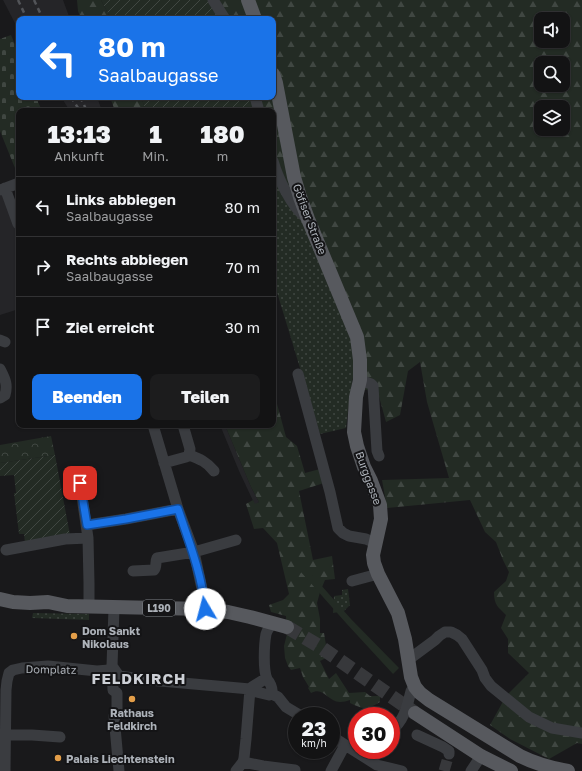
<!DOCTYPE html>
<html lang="de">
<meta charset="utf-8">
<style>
:root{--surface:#131314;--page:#1c1c1d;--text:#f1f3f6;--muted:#9d9ea0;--line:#323234;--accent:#1a73e8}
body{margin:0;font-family:"Golos Text",sans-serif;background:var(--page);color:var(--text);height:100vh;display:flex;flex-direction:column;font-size:15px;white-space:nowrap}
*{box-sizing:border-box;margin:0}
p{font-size:13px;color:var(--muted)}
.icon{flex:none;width:22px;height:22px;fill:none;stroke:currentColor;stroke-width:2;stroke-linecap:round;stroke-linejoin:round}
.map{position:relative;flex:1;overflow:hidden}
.panel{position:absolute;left:16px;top:108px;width:260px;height:320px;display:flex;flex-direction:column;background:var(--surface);border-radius:8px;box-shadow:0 1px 3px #0004,0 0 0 1px var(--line)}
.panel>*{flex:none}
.guide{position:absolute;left:16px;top:16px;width:260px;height:84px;border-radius:8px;box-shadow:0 1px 3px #0004,0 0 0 1px var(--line);background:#1a73e8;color:#fff;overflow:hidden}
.fabs{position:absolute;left:534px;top:12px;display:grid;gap:8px}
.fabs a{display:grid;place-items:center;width:36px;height:36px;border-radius:8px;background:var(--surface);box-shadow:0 1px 3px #0004,0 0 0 1px var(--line);font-size:20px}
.speed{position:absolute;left:288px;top:707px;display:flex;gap:8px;font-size:20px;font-weight:700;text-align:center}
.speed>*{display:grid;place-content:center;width:52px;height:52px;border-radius:50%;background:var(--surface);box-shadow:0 1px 3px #0004,0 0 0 1px var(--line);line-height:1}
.speed small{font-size:10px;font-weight:400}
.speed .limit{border:6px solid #d22;background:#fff;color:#111}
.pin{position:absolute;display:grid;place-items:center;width:34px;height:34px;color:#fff;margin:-17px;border-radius:8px;box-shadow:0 2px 6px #0006}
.me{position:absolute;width:44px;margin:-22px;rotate:352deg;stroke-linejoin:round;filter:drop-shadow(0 0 3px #0008)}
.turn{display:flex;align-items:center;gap:14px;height:84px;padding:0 16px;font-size:18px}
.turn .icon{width:52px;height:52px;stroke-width:2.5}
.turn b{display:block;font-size:28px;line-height:34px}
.eta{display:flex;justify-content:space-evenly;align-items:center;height:68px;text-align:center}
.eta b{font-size:24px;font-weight:800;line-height:28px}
.primary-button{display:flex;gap:8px;margin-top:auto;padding:8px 16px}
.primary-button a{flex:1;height:46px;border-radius:8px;background:var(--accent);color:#fff;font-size:16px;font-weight:800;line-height:46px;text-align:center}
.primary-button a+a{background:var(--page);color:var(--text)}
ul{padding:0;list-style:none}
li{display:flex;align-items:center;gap:12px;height:60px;padding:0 16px;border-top:1px solid var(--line)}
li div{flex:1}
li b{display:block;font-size:15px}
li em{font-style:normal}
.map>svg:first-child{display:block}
.built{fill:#252528}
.grass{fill:url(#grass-dots)}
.forest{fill:url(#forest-firs);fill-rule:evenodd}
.cemetery{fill:url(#cemetery-stones)}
.park{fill:url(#park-crowns)}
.garden{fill:url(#garden-furrows)}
.pitch{fill:#232b24}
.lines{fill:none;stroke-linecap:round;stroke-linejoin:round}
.minor-tunnel{stroke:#37383b;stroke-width:11;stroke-dasharray:11 5.5;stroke-linecap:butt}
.major-tunnel{stroke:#37383b;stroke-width:14;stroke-dasharray:14 7;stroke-linecap:butt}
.minor{stroke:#3a3c40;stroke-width:11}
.major{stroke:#57595e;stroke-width:14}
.rail{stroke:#525458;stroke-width:2.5;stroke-dasharray:5 4;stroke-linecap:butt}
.route-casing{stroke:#114b97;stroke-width:10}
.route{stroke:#1a73e8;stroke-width:7}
.poi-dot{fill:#e39e49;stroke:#141416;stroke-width:1.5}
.labels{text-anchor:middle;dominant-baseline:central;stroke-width:4;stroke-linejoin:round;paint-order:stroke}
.shield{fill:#141416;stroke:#7f8388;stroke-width:1}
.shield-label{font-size:10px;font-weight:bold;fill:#adb2b9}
.street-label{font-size:11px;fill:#adb2b9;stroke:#141416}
.poi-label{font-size:11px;font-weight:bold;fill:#adb2b9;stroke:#141416;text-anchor:start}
.district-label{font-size:15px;font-weight:bold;letter-spacing:1px;fill:#cdd0d6;stroke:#141416}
</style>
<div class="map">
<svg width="582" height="771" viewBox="0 0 582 771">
<defs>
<pattern id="grass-dots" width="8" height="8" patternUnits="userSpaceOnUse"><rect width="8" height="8" fill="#232b24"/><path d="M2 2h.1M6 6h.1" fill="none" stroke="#404742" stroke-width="1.8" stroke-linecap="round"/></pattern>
<pattern id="forest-firs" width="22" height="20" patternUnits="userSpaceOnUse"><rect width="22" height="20" fill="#232b24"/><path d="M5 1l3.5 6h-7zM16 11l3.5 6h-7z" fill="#404742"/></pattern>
<pattern id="cemetery-stones" width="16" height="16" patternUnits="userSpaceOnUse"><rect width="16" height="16" fill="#232b24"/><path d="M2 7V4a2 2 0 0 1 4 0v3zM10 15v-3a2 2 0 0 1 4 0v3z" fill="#404742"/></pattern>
<pattern id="park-crowns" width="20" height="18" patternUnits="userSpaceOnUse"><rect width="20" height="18" fill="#232b24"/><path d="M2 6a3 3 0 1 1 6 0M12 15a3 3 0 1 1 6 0" fill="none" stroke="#404742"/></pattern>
<pattern id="garden-furrows" width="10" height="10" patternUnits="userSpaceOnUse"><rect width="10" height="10" fill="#232b24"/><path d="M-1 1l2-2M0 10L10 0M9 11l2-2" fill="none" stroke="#404742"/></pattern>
</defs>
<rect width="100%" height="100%" fill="#19191b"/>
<path class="built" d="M3,0H63L70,19H19V31Z
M61,97H97L102,111H70Z
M6,194L19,232V309L0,315V196Z
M220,425H225L251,487L259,502L255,505L239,471Z"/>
<path class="grass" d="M273,178L306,226L352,342L355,367L350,394L346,428L320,434L273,279Z
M348,589L350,605L344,611L333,613L334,596L342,595V590Z
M33,613L89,614V620L32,618Z"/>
<path class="forest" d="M77,0H101L111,19H81L78,11Z
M211,0H582V744L577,743L549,759L510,739L490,725L506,696L529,673L508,653V639L501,628L506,615C498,607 494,605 494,592L506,581L509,572L503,560L496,542L485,532L470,500L387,508L382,480L449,478L427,402L420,362L408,371L400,415L386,422L377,389L364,390L365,365L314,221L273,176V111H256L251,97H273V19H220ZM541,19H563V41H541ZM541,63H563V85H541ZM541,107H563V129H541Z
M110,97H141L146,111H115Z
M273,389L286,437L297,446L305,473L320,469L324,483L299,491L313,560L332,556L335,579L325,580L320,592L317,603L320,619V633H324L328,657L320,661L329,679L336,673L349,693L365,692L370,696H380V702C366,710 365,710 350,703V700C347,701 343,702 340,702C328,702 324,686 311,693L308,688L309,687L303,677L300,668L291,670L288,666L285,658L284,646L287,634L286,616L271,612L269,605L283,600L289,594L277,543L263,528L254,529L246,504L253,500L255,504L259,502L251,487L225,425H273Z"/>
<path class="cemetery" d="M11,35L19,54V97H36L42,111H19V172L17,173L0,131V39Z"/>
<path class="park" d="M51,436L55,455L0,463V445Z"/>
<path class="garden" d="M101,0H211L220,19H111Z
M141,97H251L255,111H146Z
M55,455L70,535L25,543L24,534H19L14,493H16L14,475L0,476V463Z"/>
<path class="pitch" d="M305,567L351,619L399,668L393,674L346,623L300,571Z"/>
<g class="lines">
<path class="minor-tunnel" d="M444,771L449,754"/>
<path class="major-tunnel" d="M287,627L319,646L415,713"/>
<path class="minor" d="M213,0L225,19
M255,97L259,111
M273,161C278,178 291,206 305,217
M5,188L18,224
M0,190L19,183
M0,340L5,342
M0,369C5,379 8,384 5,395L0,398
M298,374L330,492L338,528L343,533L349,536L366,539L375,543
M360,380L371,384L373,386L377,451L379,456
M153,425L178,509L194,552L204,598L205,609
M189,455C200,459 207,462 214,471
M164,463L186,457L189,455L190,449L183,425
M80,483L88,538L89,583V607
M87,525L126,519L178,509
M6,550L65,539L88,538
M133,571L154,570C157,567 155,562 157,558L194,552L236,540
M352,581L378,574
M114,608L112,666L113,690L117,693V711L114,716L119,771
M408,660L435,640L439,636L445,632H451L457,635L462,639L482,670L485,678L491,686L529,717L552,728L582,733
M112,666L119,676L149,680L250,689L253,691L269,695L272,694L278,697L286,707L301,716
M267,679C263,670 264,645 266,634C267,630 270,627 272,623
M251,689L252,687L265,679C270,680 273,689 272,694
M391,731C404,721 407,707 411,691
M5,735H32L60,737
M417,735L443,747L449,751V754
M331,736L377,765L402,771
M243,762L263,766L295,770
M5,771L6,690L7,681L9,673L13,670L22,668L48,666L97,671L109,670L112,666
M236,771L243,762L244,758L246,739L250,689
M331,771L345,745
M471,771L481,756"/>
<path class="major" d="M248,0L255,19
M273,74L276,83L294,177L300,197L308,219L357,337L360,360V380L356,397L354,432L357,446L364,467L371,481L380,505L381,519L373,555L374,563L378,574L398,613L405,639L411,677L415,687L420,693L429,700L520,756C536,764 551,768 568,771
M0,599L13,602L30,603L48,602L67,606L205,609L228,612L250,617L287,627
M415,713L481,756L511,771"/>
<path class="rail" d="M18,0L27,19
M34,0L43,19
M71,97L80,111
M80,97L87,111"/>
</g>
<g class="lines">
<g class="route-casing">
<path id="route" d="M80,483L87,525L126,519L178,509C189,542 202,574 205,609"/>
</g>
<use href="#route" class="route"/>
</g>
<g class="poi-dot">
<circle cx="74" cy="636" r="4"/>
<circle cx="132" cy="699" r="4"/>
<circle cx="58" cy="758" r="4"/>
</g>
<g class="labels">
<rect class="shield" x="143" y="600" width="32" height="16" rx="3"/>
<g class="shield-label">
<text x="159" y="608">L190</text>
</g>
<g class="street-label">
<text transform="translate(310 219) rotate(69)">Göfiser Straße</text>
<text transform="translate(369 478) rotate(70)">Burggasse</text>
<text transform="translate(51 669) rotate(1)">Domplatz</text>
</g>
<g class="poi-label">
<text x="82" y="630">Dom Sankt<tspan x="82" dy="13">Nikolaus</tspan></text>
<text x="132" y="712" text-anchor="middle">Rathaus<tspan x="132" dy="13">Feldkirch</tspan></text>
<text x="66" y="758">Palais Liechtenstein</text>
</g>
<g class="district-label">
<text x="139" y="678">FELDKIRCH</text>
</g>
</g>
</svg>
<div class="fabs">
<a><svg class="icon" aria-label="sound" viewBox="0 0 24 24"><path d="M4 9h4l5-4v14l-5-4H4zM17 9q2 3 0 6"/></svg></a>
<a><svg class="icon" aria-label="search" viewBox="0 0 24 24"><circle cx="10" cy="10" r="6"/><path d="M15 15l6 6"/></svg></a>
<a><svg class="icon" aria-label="layers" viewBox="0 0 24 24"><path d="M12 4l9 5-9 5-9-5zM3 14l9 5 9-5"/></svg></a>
</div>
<div class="speed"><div>23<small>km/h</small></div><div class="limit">30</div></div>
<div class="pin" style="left:80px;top:483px;background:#d93025"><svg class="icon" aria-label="arrive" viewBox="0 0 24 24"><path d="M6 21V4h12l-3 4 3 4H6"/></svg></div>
<svg class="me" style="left:205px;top:609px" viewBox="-20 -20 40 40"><circle r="19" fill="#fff"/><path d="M0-13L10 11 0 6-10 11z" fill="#1a73e8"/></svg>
<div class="guide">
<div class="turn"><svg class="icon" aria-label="left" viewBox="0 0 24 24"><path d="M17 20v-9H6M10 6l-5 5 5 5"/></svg><div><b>80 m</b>Saalbaugasse</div></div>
</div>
<section class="panel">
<div class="eta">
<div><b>13:13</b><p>Ankunft</p></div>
<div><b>1</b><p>Min.</p></div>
<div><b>180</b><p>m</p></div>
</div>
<ul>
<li><svg class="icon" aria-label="left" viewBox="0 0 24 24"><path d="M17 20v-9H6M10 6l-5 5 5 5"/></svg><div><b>Links abbiegen</b><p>Saalbaugasse</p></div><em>80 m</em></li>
<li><svg class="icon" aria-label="right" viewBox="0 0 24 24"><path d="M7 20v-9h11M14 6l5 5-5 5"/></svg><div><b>Rechts abbiegen</b><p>Saalbaugasse</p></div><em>70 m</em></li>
<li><svg class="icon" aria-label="arrive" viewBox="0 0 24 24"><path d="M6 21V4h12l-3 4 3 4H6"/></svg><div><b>Ziel erreicht</b></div><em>30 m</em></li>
</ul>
<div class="primary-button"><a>Beenden</a><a>Teilen</a></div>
</section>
</div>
